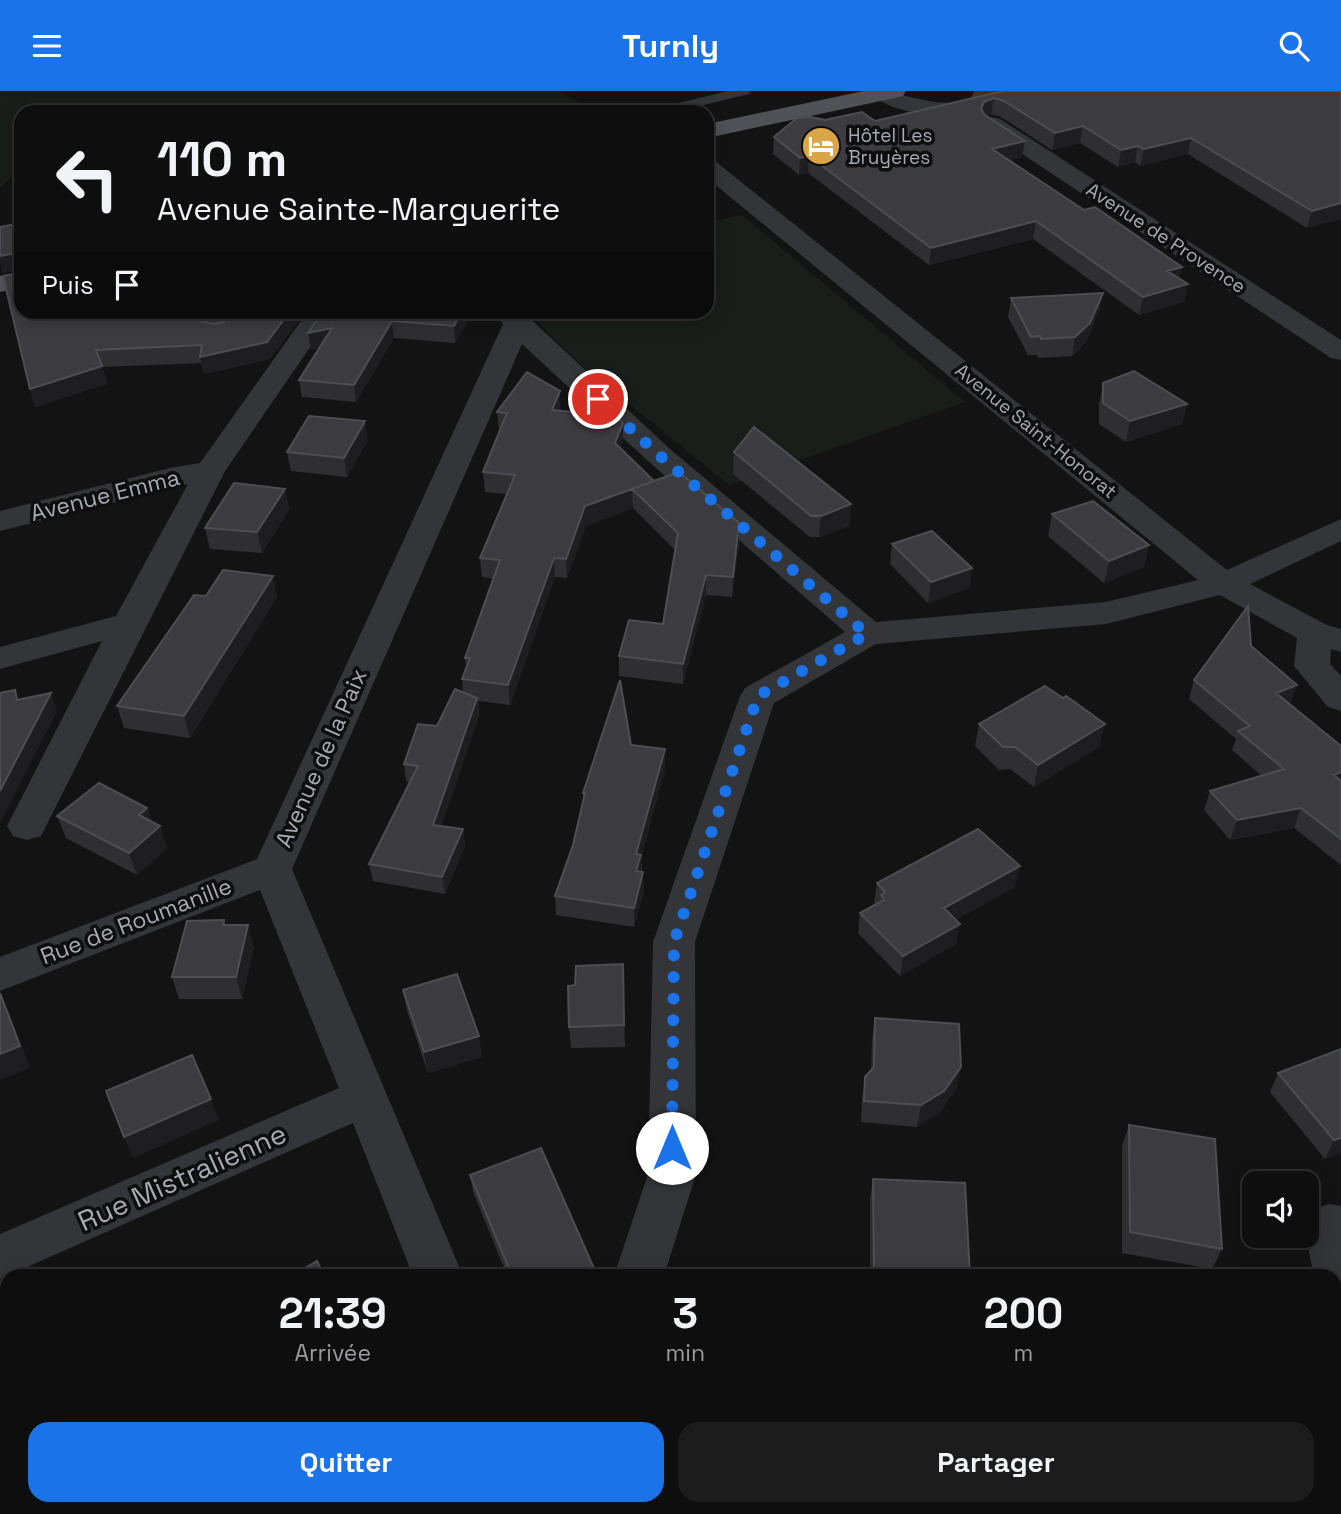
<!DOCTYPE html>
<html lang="fr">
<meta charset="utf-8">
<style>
:root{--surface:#0e0e0f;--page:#1c1c1d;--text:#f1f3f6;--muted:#9b9c9e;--line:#2e2e2f;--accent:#1a73e8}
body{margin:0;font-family:"Space Grotesk",sans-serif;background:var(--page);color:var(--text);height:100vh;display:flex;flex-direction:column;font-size:26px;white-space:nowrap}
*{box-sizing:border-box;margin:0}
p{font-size:23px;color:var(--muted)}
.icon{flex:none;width:38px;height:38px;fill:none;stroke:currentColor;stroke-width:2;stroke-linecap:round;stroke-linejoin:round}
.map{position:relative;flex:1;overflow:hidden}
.drawer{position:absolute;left:0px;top:1178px;width:1342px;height:247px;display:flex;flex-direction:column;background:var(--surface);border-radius:21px 21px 0 0;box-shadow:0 4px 18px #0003,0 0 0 2px var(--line)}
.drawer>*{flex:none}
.top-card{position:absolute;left:14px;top:14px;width:700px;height:214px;border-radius:21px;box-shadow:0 4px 18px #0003,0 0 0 2px var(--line);background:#0e0e0f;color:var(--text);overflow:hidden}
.buttons{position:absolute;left:1242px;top:1080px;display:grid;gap:14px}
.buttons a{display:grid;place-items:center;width:77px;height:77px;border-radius:14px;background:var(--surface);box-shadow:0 4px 18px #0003,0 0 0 2px var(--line);font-size:35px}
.pin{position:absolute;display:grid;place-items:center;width:60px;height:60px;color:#fff;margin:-30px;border:4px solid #fff;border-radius:50%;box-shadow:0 2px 7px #0007}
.me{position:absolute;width:77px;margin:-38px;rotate:0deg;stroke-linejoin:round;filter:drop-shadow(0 0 5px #0008)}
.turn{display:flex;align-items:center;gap:24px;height:147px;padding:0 28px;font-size:32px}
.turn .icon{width:91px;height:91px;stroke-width:2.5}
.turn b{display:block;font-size:49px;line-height:60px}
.then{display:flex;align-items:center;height:66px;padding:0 28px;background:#0003;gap:14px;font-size:26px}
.eta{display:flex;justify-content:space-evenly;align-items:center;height:119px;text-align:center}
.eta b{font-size:42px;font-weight:800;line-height:49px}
.cta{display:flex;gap:14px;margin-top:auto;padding:14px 28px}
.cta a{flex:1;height:80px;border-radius:21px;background:var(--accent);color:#fff;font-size:28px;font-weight:800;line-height:80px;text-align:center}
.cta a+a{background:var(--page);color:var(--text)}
header{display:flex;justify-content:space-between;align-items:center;height:91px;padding:0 28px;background:var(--accent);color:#fff;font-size:32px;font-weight:800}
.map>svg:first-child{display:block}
.green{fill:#1a1e1a}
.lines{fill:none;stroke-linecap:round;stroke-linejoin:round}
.service{fill:#343539;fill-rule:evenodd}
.minor{fill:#343539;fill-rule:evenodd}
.primary{fill:#515257;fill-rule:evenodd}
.wall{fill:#2f2f32}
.shaded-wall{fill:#1e1e20}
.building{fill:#3c3c40;stroke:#4c4e52;stroke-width:2}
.route{stroke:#1a73e8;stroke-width:12;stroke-dasharray:0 21.6}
.labels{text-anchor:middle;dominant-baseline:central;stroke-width:7;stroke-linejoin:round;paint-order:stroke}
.far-poi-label{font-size:19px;fill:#a6aab3;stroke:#0e0e0f;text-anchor:start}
.far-street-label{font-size:19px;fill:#a6aab3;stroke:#0e0e0f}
.street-label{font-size:23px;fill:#a6aab3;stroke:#0e0e0f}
.near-street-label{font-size:28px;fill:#a6aab3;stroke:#0e0e0f}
</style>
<header><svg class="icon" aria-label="menu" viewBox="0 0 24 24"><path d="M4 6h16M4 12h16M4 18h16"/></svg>Turnly<svg class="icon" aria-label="search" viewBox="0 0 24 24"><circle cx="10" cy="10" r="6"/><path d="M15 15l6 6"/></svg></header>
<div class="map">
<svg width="1341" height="1423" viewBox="0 0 1341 1423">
<rect width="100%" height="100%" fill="#131314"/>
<path class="green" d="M0,0H560L593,21H21V79H18L0,97Z
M742,124L965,311L729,394L584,276L527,221L707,220V131Z"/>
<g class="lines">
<path class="service" d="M728,0H751L749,3L675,21H652L654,18Z"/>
<path class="minor" d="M875,0C905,0 942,22 971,6L974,0H996C991,9 988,16 978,20C957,30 887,23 873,3Z
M992,26L1000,28L1341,249V269L1331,267L984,38L981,33L984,28Z
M707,68L715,70L1227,479L1341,428V450L1250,493L1327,534L1341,538V561L1331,558L1330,573L1341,585V620L1328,616L1294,575L1297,547L1220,504L1106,533L876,553L774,612L695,851L696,1083L664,1185H614L648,1083L653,851L740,605L745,597L845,541L648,370L522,253L292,778L463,1185H413L353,1032L0,1188V1143L339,997L260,799L0,900V866L257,768L503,233L495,220H522L670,358L876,531L1106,511L1198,489L707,87Z
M207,220H234L227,245L217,247L207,245L203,239Z
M308,220H335L225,380L41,745L27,749L13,745L7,735L102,550L0,578V556L116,525L188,393L0,440V420L170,377L200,372Z
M1329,1113L1341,1115V1219L1335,1216V1185H1314C1310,1163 1302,1140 1312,1119Z
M219,1418H281L279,1423H217Z
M499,1418H553L555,1423H501Z"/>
<path class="primary" d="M864,0H906L903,5L895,7L707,47V33Z
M21,181V197L0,201V185Z"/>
</g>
<path class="wall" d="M1003,0H1341V128L1307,137L1188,63L1140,75L1135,71L1118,76L1080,52L1052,59L1001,26L991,23L986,25L1022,66L1010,69L1084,119L1182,176L1179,188L1184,211L1139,224L1033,148L929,174L808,82L799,84L773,63L774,46L825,29L875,30Z
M21,132V220H205L202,230L213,233L224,231L227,220H306L270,268L204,283L201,272L102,276L107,293L35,316L30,298L3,185L18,182V179L3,182L0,170V136Z
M1103,202L1099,220L1086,251L1072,265L1038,267L1037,264H1028L1008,226L1011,207Z
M323,220L468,230L455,252L394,247L356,311L302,306L299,289L319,257L311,259L308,242Z
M1103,292L1187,313L1182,333L1126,351L1099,333V313Z
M561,320L623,332V351L620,358L654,390L739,452L732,506L706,504L683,593L619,585V565L663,533L675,459L633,417L586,435L567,487L555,486L510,614L478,610L479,625L441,735L463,738L465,755L445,803L373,790L369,773L410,691L406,690L404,673L437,635L463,602L462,588L466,576L465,567L494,488L482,486L480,467L507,403L485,401L483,381L500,340H499L497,321Z
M368,349L347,386L291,380L287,361Z
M734,361L851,413L849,435L819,446H810L733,383Z
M285,398L289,419L262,462L210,458L205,437Z
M1052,423L1149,454L1144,476L1104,492L1048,445Z
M892,453L972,477L969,497L928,512L890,473Z
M273,485L277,506L190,647L124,637L117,615L206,505Z
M1251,555L1289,613L1341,655V774L1294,737L1230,749L1204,719L1210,700L1262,685L1232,659L1236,648L1189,608L1194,589Z
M979,633H1105L1099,656L1034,696L1010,678L999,679L975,655Z
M631,654L665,678L641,767L644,801L634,836L556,824L555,805L573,754L583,711V702Z
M147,717L152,731L160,735L167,757L137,784L66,747L57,725Z
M877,792L1015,796L955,829L956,853L900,885L858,842L860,822L876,814L874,812Z
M224,829L226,834L254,856L242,908H179L172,886Z
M623,873L625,956L571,957L569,936L575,894Z
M403,899L482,966L428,982L407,920Z
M875,927L957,997L940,1021L917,1036L861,1031L862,1008L865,986L871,979L872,949Z
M1341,958V1062L1325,1068L1270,1001L1278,982Z
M1129,1034L1222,1158L1212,1178L1122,1162V1055Z
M470,1084L596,1185H502L501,1178L504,1177L473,1101Z
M873,1088L970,1185H870V1108Z"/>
<path class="shaded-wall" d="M994,7L991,23L982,27L981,18L984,11Z
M1083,35L1080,52L1052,59L1055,42Z
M1191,47L1188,63L1140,75L1144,58Z
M1025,50L1022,66L990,74L992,58Z
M1138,55L1135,71L1118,76L1121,59Z
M809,65L808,82L799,84L800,67Z
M1341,112V128L1307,137L1312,120Z
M1036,130L1033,148L929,174L931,157Z
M16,162L21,178L3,182L0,170V165Z
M1182,176L1178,193L1167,180Z
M1188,193L1184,211L1139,224L1143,206Z
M1103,202L1099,220L1086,251L1072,265L1075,246Z
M197,220H205L200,238Z
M290,220H306L270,268L204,283L200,266Z
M462,220H467L468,230L455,252L454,235Z
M392,230L394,247L356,311L354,294Z
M332,237L335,254L311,259L308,242Z
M102,275L107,293L35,316L30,298Z
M560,300L561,319L553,338L552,319Z
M1187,313L1182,333L1126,351L1130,330Z
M365,330L368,349L347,386L344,367Z
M623,332V351L615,372V352Z
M285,398L289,419L262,462L257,441Z
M632,398L633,417L586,435L567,487L566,468L585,415Z
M851,413L849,435L819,446L821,425Z
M739,432V452L732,506L733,486Z
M1149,454L1144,476L1104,492L1109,470Z
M554,467L555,486L510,614L508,594Z
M972,477L969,497L928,512L931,491Z
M706,484V504L683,593V573Z
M273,485L277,506L190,647L184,625Z
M1297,594L1290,613L1269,621L1276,602Z
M51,602L57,620L0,733V700Z
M477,607L479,625L435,751L433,734Z
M1105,633L1099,656L1034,696L1038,674Z
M665,658V678L641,767V783L637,799L636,763Z
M1341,681V697L1334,684Z
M147,717L154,739L139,724Z
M1301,717L1294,737L1230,749L1237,729Z
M160,735L167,757L137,784L129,762Z
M463,738L465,755L445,803L442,786Z
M1020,775L1015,796L940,837L944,817Z
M643,781L644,801L634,836V817Z
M960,833L956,853L900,885L903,865Z
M248,834L254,856L242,908L236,886Z
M0,902L10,923L30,977L0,989Z
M479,945L482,966L428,982L424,961Z
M961,976L957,997L940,1021L917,1036L921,1014Z
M211,1008L219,1029L133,1067L124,1046Z
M1341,1047V1062L1325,1068L1334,1049Z
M7,1283V1307L0,1310V1286Z
M35,1418H66L67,1423H36Z"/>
<path class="building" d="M1003,0H1341V112L1312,120L1191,47L1144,58L1138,55L1121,59L1083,35L1055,42L1004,10L994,7L984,11L981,18L985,24L1025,50L992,58L1084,119L1095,116L1182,176L1167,180L1188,193L1143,206L1036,130L931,157L809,65L800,67L774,46L797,27L811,26L825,29L862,21L875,30Z
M21,132V220H197L201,230L213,233L224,231L227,220H290L267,251L200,266L202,254L96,259L102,275L30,298L3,185L18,182L19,164L16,162L0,165V136Z
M1103,202L1090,232L1075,246L1041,248L1040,245L1031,246L1011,207Z
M323,220H462L454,235L392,230L354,294L299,289L332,237L308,242Z
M1134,280L1187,313L1130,330L1103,312V292Z
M527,281L560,300L552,319L616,325L623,332L615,352L654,390L585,415L566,468L554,467L508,594L462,588L470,567H465L500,469L480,467L515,384L483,381L507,322L497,321Z
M309,325L365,330L344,367L287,361Z
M754,336L851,413L821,425H811L734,361Z
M679,381L739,432L733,486L706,484L683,573L619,565L629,529L663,533L678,442L632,398Z
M234,392L285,398L257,441L205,437Z
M1093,410L1149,454L1109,470L1052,423Z
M932,440L972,477L931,491L892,453Z
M223,479L273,485L184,625L117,615L194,504L206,505Z
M1248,515L1251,555L1297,594L1276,602L1341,655V681L1334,684L1341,690V748L1301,717L1237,729L1210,700L1284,678L1238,640L1250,635L1194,589Z
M620,589L631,654L665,658L636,763L641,764L636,780L643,781L634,817L555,805L573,754L585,702H583Z
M1045,595L1063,607L1066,605L1105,633L1038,674L1015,656H1003L979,633Z
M455,598L477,607L433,734L463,738L442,786L369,773L418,675L404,673L418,633L437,635Z
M15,599L17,609L51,602L0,700V602Z
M99,692L147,717L139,724L160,735L129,762L57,725Z
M978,738L1020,775L944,817L960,833L903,865L860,822L884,809L881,804L885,801L877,792Z
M224,829L223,834H248L236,886H172L187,830Z
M623,873L624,934L569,936L568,895L575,894L576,875Z
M457,883L479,945L424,961L403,899Z
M0,902L20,955L0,963Z
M875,927L959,933L961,976L944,1000L921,1014L864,1010L865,986L874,976Z
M1341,958V1047L1334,1049L1278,982Z
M192,964L211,1008L124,1046L106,1000Z
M1129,1034L1215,1048L1222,1158L1130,1141Z
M541,1057L596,1182L589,1185H503L501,1178L508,1175L470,1084Z
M873,1088L965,1092L970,1185H920V1179L874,1177Z
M317,1170L324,1185H292Z
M7,1199V1283L0,1286V1202Z
M7,1392V1418H35L36,1423H0V1395Z
M369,1418H386L389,1422L397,1418H431L434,1423H359Z"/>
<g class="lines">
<path class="route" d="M598,308L659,364L867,543L758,605L674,851L672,1057"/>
</g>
<defs>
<g id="hotel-disc" transform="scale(2.0125)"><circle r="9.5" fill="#daa545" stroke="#0e0e0f"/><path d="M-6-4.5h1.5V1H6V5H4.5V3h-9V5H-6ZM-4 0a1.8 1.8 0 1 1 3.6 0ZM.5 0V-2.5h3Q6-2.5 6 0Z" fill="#fff"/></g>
</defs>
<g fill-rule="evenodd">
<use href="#hotel-disc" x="821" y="55"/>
</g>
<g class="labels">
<g class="far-poi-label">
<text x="848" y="44">Hôtel Les<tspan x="848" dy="22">Bruyères</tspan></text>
</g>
<g class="far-street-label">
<text transform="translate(1166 147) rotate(33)">Avenue de Provence</text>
<text transform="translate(1036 340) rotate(39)">Avenue Saint-Honorat</text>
</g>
<g class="street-label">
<text transform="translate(105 404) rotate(-14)">Avenue Emma</text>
<text transform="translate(321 667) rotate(-66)">Avenue de la Paix</text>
<text transform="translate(136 830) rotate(-21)">Rue de Roumanille</text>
</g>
<g class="near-street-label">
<text transform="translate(182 1086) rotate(-24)">Rue Mistralienne</text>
</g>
</g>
</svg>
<div class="buttons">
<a><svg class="icon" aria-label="sound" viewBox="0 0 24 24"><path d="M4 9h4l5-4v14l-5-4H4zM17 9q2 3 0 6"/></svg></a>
</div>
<div class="pin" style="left:598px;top:308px;background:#d93025"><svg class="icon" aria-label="arrive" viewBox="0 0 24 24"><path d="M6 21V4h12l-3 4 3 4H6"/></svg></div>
<svg class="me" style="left:672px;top:1057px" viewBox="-20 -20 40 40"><circle r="19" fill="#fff"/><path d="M0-13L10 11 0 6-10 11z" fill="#1a73e8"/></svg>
<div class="top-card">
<div class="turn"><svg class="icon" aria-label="left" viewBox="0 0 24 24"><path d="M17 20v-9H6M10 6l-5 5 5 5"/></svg><div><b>110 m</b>Avenue Sainte-Marguerite</div></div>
<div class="then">Puis<svg class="icon" aria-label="arrive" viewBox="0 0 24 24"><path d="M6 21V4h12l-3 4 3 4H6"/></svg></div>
</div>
<section class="drawer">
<div class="eta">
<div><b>21:39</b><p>Arrivée</p></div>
<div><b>3</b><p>min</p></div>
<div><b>200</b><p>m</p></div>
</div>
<div class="cta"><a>Quitter</a><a>Partager</a></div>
</section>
</div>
